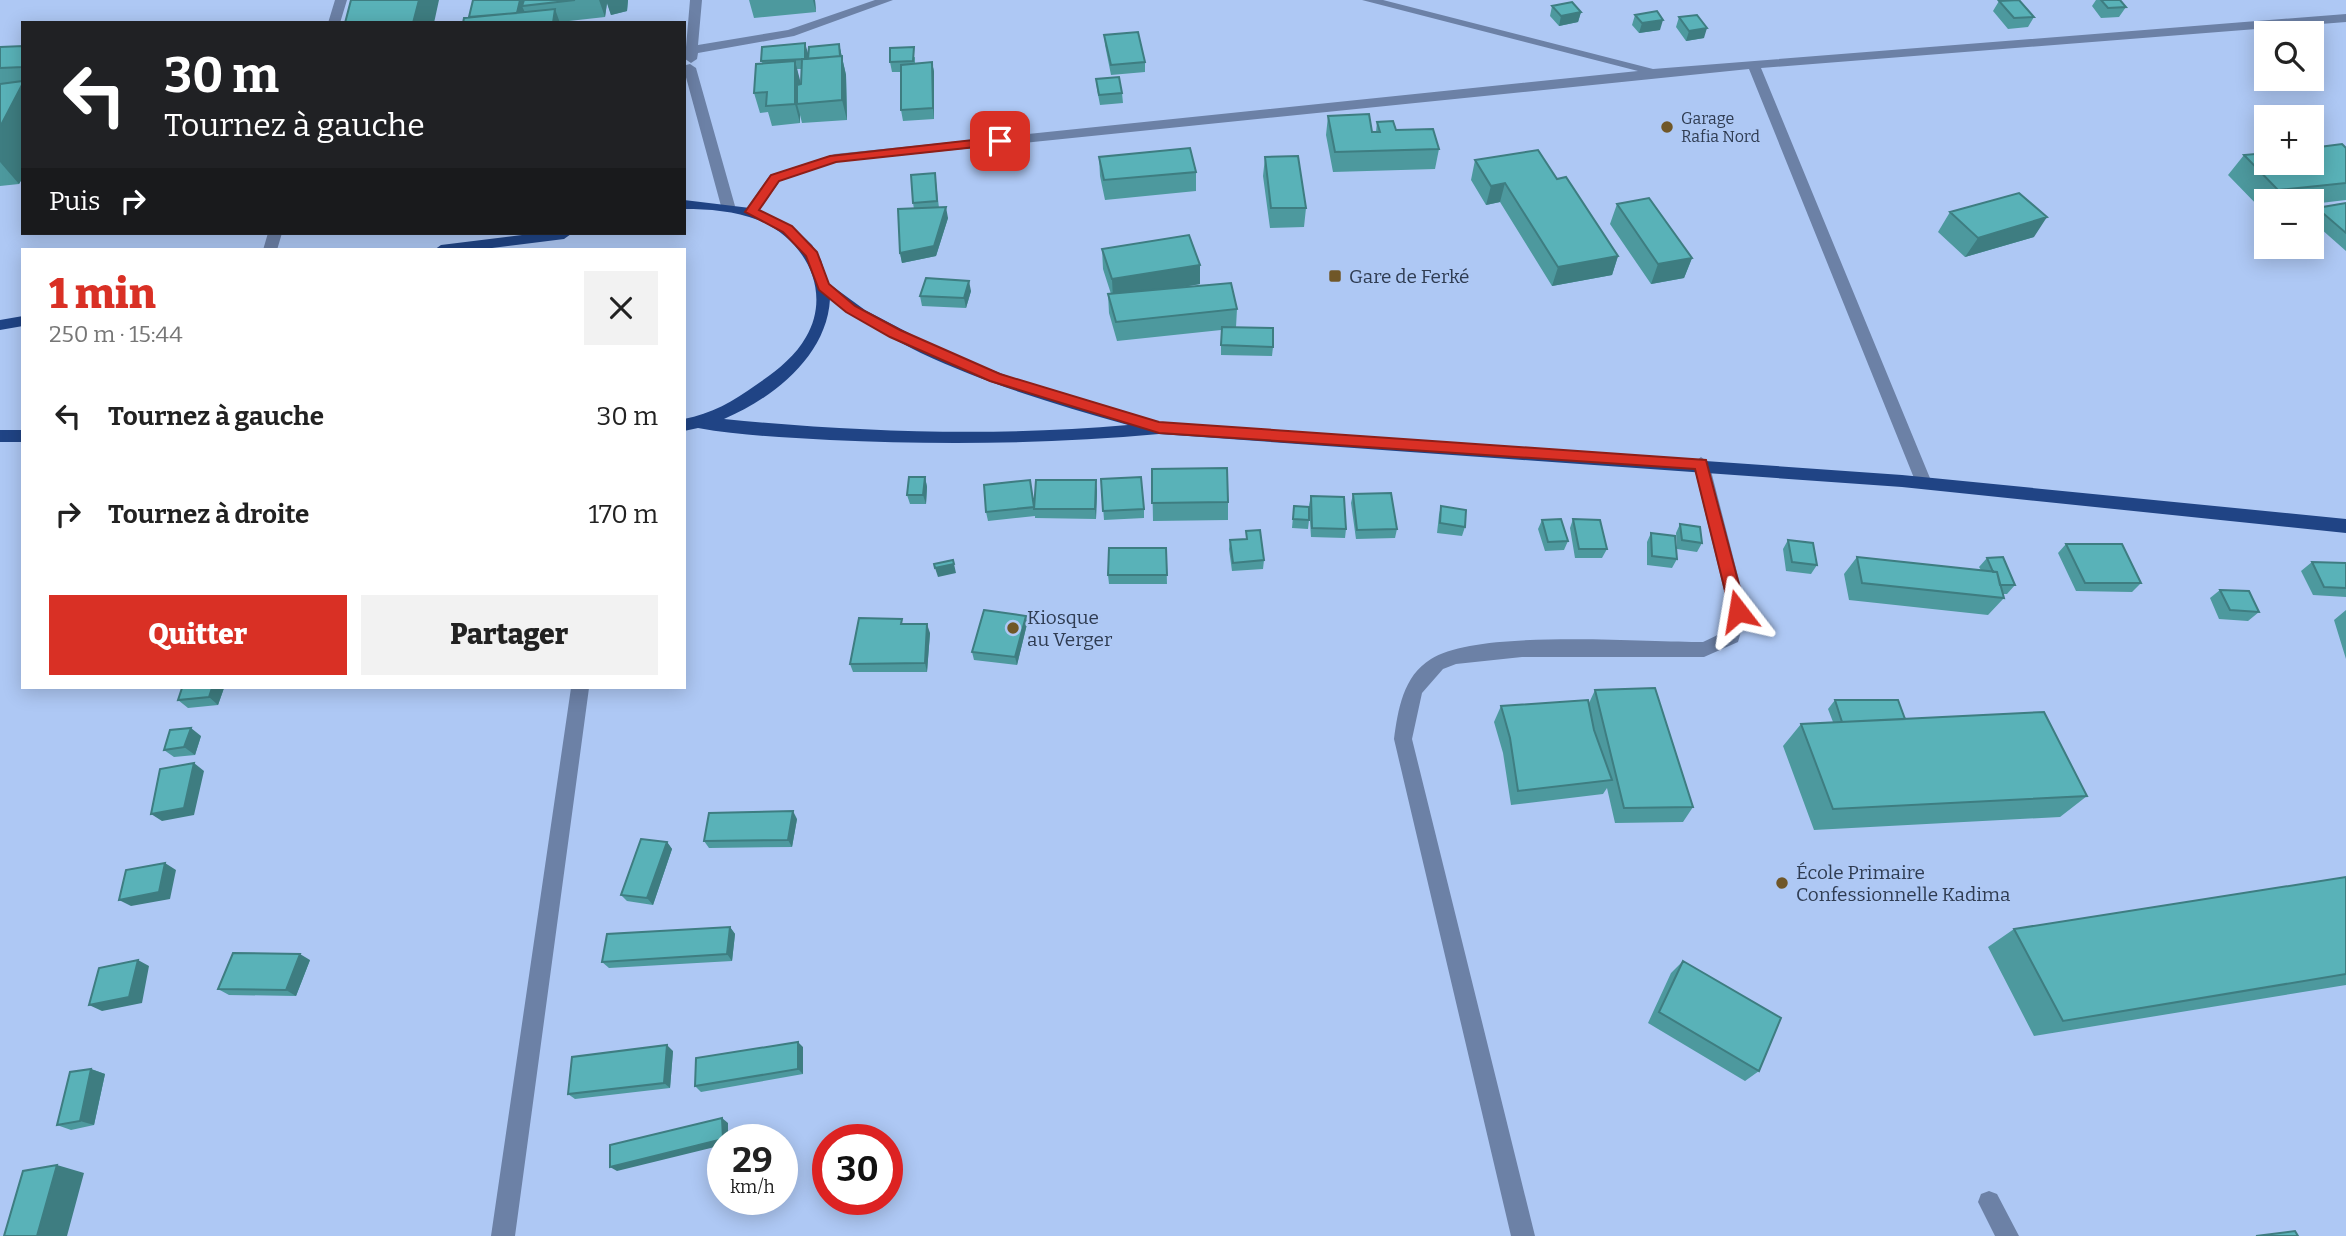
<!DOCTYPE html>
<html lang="fr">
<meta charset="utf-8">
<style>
:root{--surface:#fff;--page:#f2f2f2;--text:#222;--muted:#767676;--accent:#d93025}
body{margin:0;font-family:Bitter,serif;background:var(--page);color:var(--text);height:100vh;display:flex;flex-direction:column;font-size:26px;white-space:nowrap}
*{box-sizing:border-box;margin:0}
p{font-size:23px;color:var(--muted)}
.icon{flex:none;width:38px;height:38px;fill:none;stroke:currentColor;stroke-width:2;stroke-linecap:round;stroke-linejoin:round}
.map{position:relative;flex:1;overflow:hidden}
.side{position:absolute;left:21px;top:248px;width:665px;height:441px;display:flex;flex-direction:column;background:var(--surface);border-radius:0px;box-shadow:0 4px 18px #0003}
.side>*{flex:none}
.banner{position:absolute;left:21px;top:21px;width:665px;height:214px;border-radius:0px;box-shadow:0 4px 18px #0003;background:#202124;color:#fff;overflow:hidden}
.controls{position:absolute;left:2254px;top:21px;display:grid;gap:14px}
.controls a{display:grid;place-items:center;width:70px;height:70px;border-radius:0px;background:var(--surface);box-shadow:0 4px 18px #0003;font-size:35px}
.speed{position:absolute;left:707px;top:1124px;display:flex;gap:14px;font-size:35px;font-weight:700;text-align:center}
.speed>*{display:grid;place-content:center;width:91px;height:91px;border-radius:50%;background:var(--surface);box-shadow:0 4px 18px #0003;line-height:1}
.speed small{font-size:18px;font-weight:400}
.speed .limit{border:10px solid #d22;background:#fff;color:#111}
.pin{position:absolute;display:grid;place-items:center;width:60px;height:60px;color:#fff;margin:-30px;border-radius:14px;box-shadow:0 4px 10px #0006}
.me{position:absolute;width:77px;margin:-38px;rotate:346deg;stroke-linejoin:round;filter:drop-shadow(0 0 5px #0008)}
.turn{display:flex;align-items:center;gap:24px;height:147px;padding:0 28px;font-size:32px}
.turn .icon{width:91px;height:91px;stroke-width:2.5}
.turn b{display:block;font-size:49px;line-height:60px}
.then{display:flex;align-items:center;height:66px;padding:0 28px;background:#0003;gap:14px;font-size:26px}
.round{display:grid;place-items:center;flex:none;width:74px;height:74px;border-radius:0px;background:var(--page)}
.head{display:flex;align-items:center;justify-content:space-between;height:119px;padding:0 28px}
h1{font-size:42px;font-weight:800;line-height:52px;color:var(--accent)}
.button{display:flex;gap:14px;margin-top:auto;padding:14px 28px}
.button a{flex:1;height:80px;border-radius:0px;background:var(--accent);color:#fff;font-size:28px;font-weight:800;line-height:80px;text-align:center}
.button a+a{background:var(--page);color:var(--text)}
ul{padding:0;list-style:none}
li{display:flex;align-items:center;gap:21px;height:98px;padding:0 28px}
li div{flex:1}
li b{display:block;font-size:26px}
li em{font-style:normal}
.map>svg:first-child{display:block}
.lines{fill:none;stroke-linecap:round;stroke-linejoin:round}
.minor{fill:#6c81a6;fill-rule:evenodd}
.major{fill:#204485;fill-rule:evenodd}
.wall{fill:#4d999e;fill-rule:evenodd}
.shaded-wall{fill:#3e7d81}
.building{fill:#59b2b8;stroke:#3e7d81;stroke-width:2}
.route{fill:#d93025;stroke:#8d1f18;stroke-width:2}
.poi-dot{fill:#705728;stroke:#aec8f4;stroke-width:2.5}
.labels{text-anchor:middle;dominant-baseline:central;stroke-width:5;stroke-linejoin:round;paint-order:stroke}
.far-poi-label{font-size:16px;fill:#2f3c52;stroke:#aec8f4;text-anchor:start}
.poi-label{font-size:19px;fill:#2f3c52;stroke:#aec8f4;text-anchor:start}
</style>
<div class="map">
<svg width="2346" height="1236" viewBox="0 0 2346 1236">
<rect width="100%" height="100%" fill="#aec8f4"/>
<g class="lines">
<path class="minor" d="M335,0H347L340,23H328Z
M690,0H702L698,45L788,30L875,0H893L794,36L698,53L697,59L691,63L685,59Z
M1362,0H1383L1653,69L2346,14V22L1761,68L1932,483L1924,489L1916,483L1749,69L836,162L780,181L756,215L751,217L744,212L770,175L835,154L1638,71Z
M690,64L696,68L735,206L733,209L728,211L721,206L684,70L686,65Z
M268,233H282L277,250H263Z
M1701,457L1709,463L1747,611L1738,642L1704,657H1522L1456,664L1443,669L1422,693L1412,739L1535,1236H1511L1394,739C1398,710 1403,676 1431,659C1477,629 1643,642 1703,642L1724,632L1729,611L1693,463Z
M571,688H589L515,1236H491Z
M1989,1191L1997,1194L2019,1236H1995L1978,1202L1981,1194Z"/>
<path class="major" d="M684,200L750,208L792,226L812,245L821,260L828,283L865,310L943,351L1026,383L1155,422L1902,475L2346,519V533L1902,487L1159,434C1049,444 940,445 830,440C786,437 740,436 698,428L684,431V419C711,414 734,401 756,385C775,372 795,357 806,337C833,291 804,238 758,220C735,211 709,209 684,209ZM830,299C918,364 1023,395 1128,425C993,437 858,432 724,419C773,398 827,356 830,299Z
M538,233L571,234L564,239L476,250H434L441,245Z
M23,316V326L0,330V320Z
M0,430H23V442H0Z"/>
</g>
<path class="wall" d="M473,0H628L627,11L611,15L607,3L605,17L560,22L469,17Z
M749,0H815L816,12L754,18Z
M2096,0H2120L2126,7L2119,17L2101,18L2092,6Z
M1999,1L2034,17L2028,27L2008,29L1993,11Z
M1552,6L1581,12L1578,22L1559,26L1550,16Z
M1635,15L1660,30L1639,33L1632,25Z
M1679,17L1704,38L1686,41L1676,27Z
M1104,35L1145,62V72L1111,75L1105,45Z
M839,44L846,75L847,120L802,123L800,115V123L772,126L768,112L760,113L754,93L762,63L761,61L808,53V59ZM797,69H801V84L800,85Z
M23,46V177L19,184L0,186V47Z
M915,57V64L932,62L934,72V119L903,121L901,110V72H892L890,62Z
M1096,79L1122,93L1123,103L1100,105L1097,89Z
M1328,116L1372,132H1376L1377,122L1439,149L1435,169L1333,172L1326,135Z
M2346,148V200L2312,204V201H2266V209L2262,210L2228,175L2244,155Z
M1099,157L1196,172V191L1105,200L1100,176Z
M1265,157L1306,208L1304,227L1270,228L1263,176Z
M1475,160L1557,179L1618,256L1612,275L1552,286L1500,202L1486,205L1471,180Z
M935,173L939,208L948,218L936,256L902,263L900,253L914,209L913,203Z
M2346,203V251L2312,221V214L2317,208Z
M1617,204L1692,258L1684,278L1651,284L1610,224Z
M1950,212L2034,237L1965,257L1938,232Z
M1102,249L1200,265V284L1177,288L1237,309L1236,327L1273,347L1272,356L1221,355V330L1117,341L1109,313L1108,294H1111L1103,269Z
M971,291L966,308L922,306L920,296Z
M1152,469L1228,502V520L1153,521Z
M925,477L927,487L926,504H910L907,495Z
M1101,479L1144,509V518L1104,520Z
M1030,480L1034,509L1097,490L1096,519L1035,518V516L988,521L986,512Z
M1353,494L1397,529L1395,538L1356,539L1351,503Z
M1311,496L1346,529L1345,538L1311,537L1309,505Z
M1294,506L1309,520L1308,529L1292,528Z
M1441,506L1465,527L1462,536L1437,533L1439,515Z
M1573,519L1607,549L1602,558H1575L1570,528Z
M1542,520L1568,541L1564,550L1545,551L1538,529Z
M1680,524L1702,543L1697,552L1677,549L1676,533Z
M1246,531L1264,560L1263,569L1232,571L1229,549L1230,540L1246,539Z
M1651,533L1677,559L1672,568L1647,565V542Z
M1788,540L1817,565L1811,574L1786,571L1783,549Z
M2066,544L2141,583L2132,592L2076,591L2058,553Z
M1166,548L1167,584H1109L1108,575Z
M1857,557L1981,570L1979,567L1987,558L2015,585L2007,594H2003L2004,598L1988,615L1849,600L1844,574Z
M2312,562L2346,563V597L2313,595L2301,571Z
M2220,590L2259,612L2248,621L2219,619L2210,598Z
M2346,610V659L2334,620Z
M904,624L930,633L927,672H853L850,664Z
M1027,624L1017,665L974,660L972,652Z
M224,688L218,705L188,708L178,700Z
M1595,690L1693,807L1683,822L1615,823L1607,788L1603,794L1511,805L1503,753L1494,722L1501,706L1589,703Z
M1835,700L1905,719L2087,796L2060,817L1814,830L1783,746L1801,724L1833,722L1828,709Z
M201,736L195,755L174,757L164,750Z
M797,819L792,847L709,848L704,841Z
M667,842L672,849L653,905L627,901L621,895Z
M2346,877V985L2034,1036L1988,947L2014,929Z
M730,927L735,934L732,961L609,968L602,962Z
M310,960L296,996L229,995L218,989Z
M1683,961L1759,1071L1745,1081L1648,1023L1671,973Z
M803,1047V1074L701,1092L695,1086Z
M673,1051L670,1088L575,1099L568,1094Z
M91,1069L105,1074L94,1125L71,1130L57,1125Z"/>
<path class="shaded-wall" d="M419,0H439L434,23H413Z
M520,0H531L522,6L528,19L469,23Z
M599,0H628L627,11L611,15L607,3L605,17Z
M813,0H815L816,12Z
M555,9L560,23H553Z
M1581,12L1578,22L1559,26L1561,16Z
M1663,20L1660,30L1639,33L1642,23Z
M1707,28L1704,38L1686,41L1689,31Z
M805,43L808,53V69L805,59Z
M839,44L846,75L847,120L842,100Z
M795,61L800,80V103L797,104L800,115V123L795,104Z
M932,62L934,72V119L933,108Z
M23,83V177L19,184L0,162V127Z
M1505,183L1500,202L1486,205L1491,186Z
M946,207L948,218L936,256L902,263L900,253Z
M2047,217L2034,237L1965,257L1978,238Z
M1618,256L1612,275L1552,286L1558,267Z
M1692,258L1684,278L1651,284L1658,264Z
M1200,265V284L1113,299L1112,279Z
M969,281L971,291L966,308L964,298Z
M925,477L927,487L926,504L923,495Z
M1096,480L1097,490L1096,519L1095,509Z
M954,564L956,573L938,577L935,568Z
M1026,616L1027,624L1017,665L1015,657Z
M927,624L930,633L927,672L925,663Z
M212,688H224L218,705L209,697Z
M191,728L201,736L195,755L184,747Z
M194,763L204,771L194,815L162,821L151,814Z
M793,811L797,819L792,847L788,840Z
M667,842L672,849L653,905L647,898Z
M165,863L176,870L170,899L131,906L119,900Z
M730,927L735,934L732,961L727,954Z
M300,954L310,960L296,996L286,990Z
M138,960L149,966L142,1003L102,1011L89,1005Z
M798,1042L803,1047V1074L798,1069Z
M667,1045L673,1051L670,1088L664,1083Z
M91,1069L105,1074L94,1125L80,1121Z
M722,1118L728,1123V1139H723Z
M723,1139V1145L617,1171L610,1167Z
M57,1165L84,1173L67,1236H37Z"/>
<path class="building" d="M351,0H419L413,23H345Z
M473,0H520L517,13L469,17Z
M524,0H575L522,6Z
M2019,0L2034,17L2014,18L1999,1Z
M2101,0H2120L2126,7L2108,8Z
M1572,2L1581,12L1561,16L1552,6Z
M555,9L553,23H463L464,18Z
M1657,11L1663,20L1642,23L1635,15Z
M1697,15L1707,28L1689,31L1679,17Z
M1138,32L1145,62L1111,65L1104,35Z
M805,43V59L761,61L762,47Z
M839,44L840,56L808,59L809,47Z
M23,46V67L0,68V47Z
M914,47L913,61L890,62V48Z
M842,56V100L797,104V85L801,84L802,59Z
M795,61V104L766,106L767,92L754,93L756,64Z
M932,62L933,108L901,110V65Z
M1119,77L1122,93L1099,95L1096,79Z
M23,81V83L0,127V84Z
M1369,114L1372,132H1380L1377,122L1393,121L1396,130L1433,129L1439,149L1335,152L1328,116Z
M2342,144L2346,148V183L2278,190L2244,155L2266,153V163H2312V148Z
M1190,148L1196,172L1104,180L1099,157Z
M1538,150L1557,179L1566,177L1618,256L1558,267L1505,183L1491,186L1475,160Z
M1298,156L1306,208H1271L1265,157Z
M935,173L937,201L913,203L911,175Z
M2019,193L2047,217L1978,238L1950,212Z
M1649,198L1692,258L1658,264L1617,204Z
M2346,203V233L2317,208Z
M946,207L934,246L900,253L898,209Z
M1189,235L1200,265L1112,279L1102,249Z
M926,278L969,281L964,298L920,296Z
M1231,283L1237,309L1116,322L1108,294Z
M1222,327L1273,328V347L1221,345Z
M1227,468L1228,502L1152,503V469Z
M909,477H925L923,495H907Z
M1141,477L1144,509L1103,511L1101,479Z
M1030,480L1034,507L986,512L984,485Z
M1036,480H1096L1095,509H1034Z
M1391,493L1397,529L1357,530L1353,494Z
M1311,496L1344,497L1346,529L1312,528Z
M1294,506L1309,507V520L1293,519Z
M1441,506L1466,510L1465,527L1440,523Z
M1561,519L1568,541L1548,542L1542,520Z
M1573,519L1600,520L1607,549H1579Z
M1680,524L1700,527L1702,543L1682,540Z
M1260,530L1264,560L1233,563L1230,540L1247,539L1246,531Z
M1651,533L1675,536L1677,559L1652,556Z
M1788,540L1813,543L1817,565L1792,562Z
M2066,544H2122L2141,583H2085Z
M1109,548H1166L1167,575H1108Z
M1857,557L1997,572L2004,598L1862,583Z
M2003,557L2015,585H2000L1997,572H1993L1987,558Z
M953,560L954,564L935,568L934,564Z
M2312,562L2346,563V588L2324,587Z
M2220,590L2249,591L2259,612L2230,610Z
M984,610L1026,616L1015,657L972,652Z
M859,618L902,619L901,624H927L925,663L850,664Z
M182,688H212L209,697L178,700Z
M1655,688L1693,807L1624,808L1595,690Z
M1588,700L1594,730L1612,780L1518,791L1510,738L1501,706Z
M1835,700H1898L1905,719L1842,722Z
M2044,712L2087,796L1833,809L1801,724Z
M191,728L184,747L164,750L170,730Z
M194,763L184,808L151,814L160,769Z
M793,811L788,840L704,841L709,813Z
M641,839L667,842L647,898L621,895Z
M165,863L159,892L119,900L126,870Z
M2346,877V974L2063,1021L2014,929Z
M730,927L727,954L602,962L607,934Z
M233,953L300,954L286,990L218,989Z
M138,960L129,997L89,1005L99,968Z
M1683,961L1781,1018L1759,1071L1659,1012Z
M798,1042V1069L695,1086L696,1058Z
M667,1045L664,1083L568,1094L572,1057Z
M91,1069L80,1121L57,1125L70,1072Z
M722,1118L723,1139L610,1167V1145Z
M57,1165L37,1236H4L23,1171Z
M2295,1231L2298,1236H2256Z"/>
<path class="route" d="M1000,137L1006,141L1004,144L836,162L779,181L759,210L792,226L817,252L829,284L855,306L900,330L1000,374L1159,422L1706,460L1746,611L1744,616L1738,618L1730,611L1695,469L1159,433L990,381L890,337L846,312L819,290L806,256L783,232L745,212L771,175L830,156Z"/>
<g class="poi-dot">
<circle cx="1667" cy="127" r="7"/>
<rect x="1328" y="269" width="14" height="14" rx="3.5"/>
<circle cx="1013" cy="628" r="7"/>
<circle cx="1782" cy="883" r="7"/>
</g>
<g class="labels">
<g class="far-poi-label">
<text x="1681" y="118">Garage<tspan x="1681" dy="18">Rafia Nord</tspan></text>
</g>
<g class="poi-label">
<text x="1349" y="276">Gare de Ferké</text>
<text x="1027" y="617">Kiosque<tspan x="1027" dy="22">au Verger</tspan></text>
<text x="1796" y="872">École Primaire<tspan x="1796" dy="22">Confessionnelle Kadima</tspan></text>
</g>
</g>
</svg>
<div class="controls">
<a><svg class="icon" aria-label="search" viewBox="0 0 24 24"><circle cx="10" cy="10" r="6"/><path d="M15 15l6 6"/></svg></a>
<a>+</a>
<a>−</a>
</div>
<div class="speed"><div>29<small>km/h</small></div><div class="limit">30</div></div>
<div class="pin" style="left:1000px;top:141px;background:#d93025"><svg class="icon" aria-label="arrive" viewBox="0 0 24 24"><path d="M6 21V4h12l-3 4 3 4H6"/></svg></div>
<svg class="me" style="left:1738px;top:611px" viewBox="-20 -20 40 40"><path d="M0-17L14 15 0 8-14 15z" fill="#d93025" stroke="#fff" stroke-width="4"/></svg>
<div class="banner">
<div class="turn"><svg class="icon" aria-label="left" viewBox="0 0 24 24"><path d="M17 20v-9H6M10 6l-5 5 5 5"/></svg><div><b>30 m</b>Tournez à gauche</div></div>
<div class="then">Puis<svg class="icon" aria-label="right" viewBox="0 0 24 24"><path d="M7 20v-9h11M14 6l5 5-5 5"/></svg></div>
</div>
<section class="side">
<div class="head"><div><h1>1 min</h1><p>250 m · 15:44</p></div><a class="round"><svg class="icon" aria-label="close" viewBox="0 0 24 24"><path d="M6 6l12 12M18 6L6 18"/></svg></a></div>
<ul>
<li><svg class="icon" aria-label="left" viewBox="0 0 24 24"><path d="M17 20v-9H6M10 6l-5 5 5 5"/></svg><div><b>Tournez à gauche</b></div><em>30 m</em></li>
<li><svg class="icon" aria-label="right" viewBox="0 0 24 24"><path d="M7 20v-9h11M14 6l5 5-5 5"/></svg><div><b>Tournez à droite</b></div><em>170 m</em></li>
</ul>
<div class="button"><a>Quitter</a><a>Partager</a></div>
</section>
</div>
